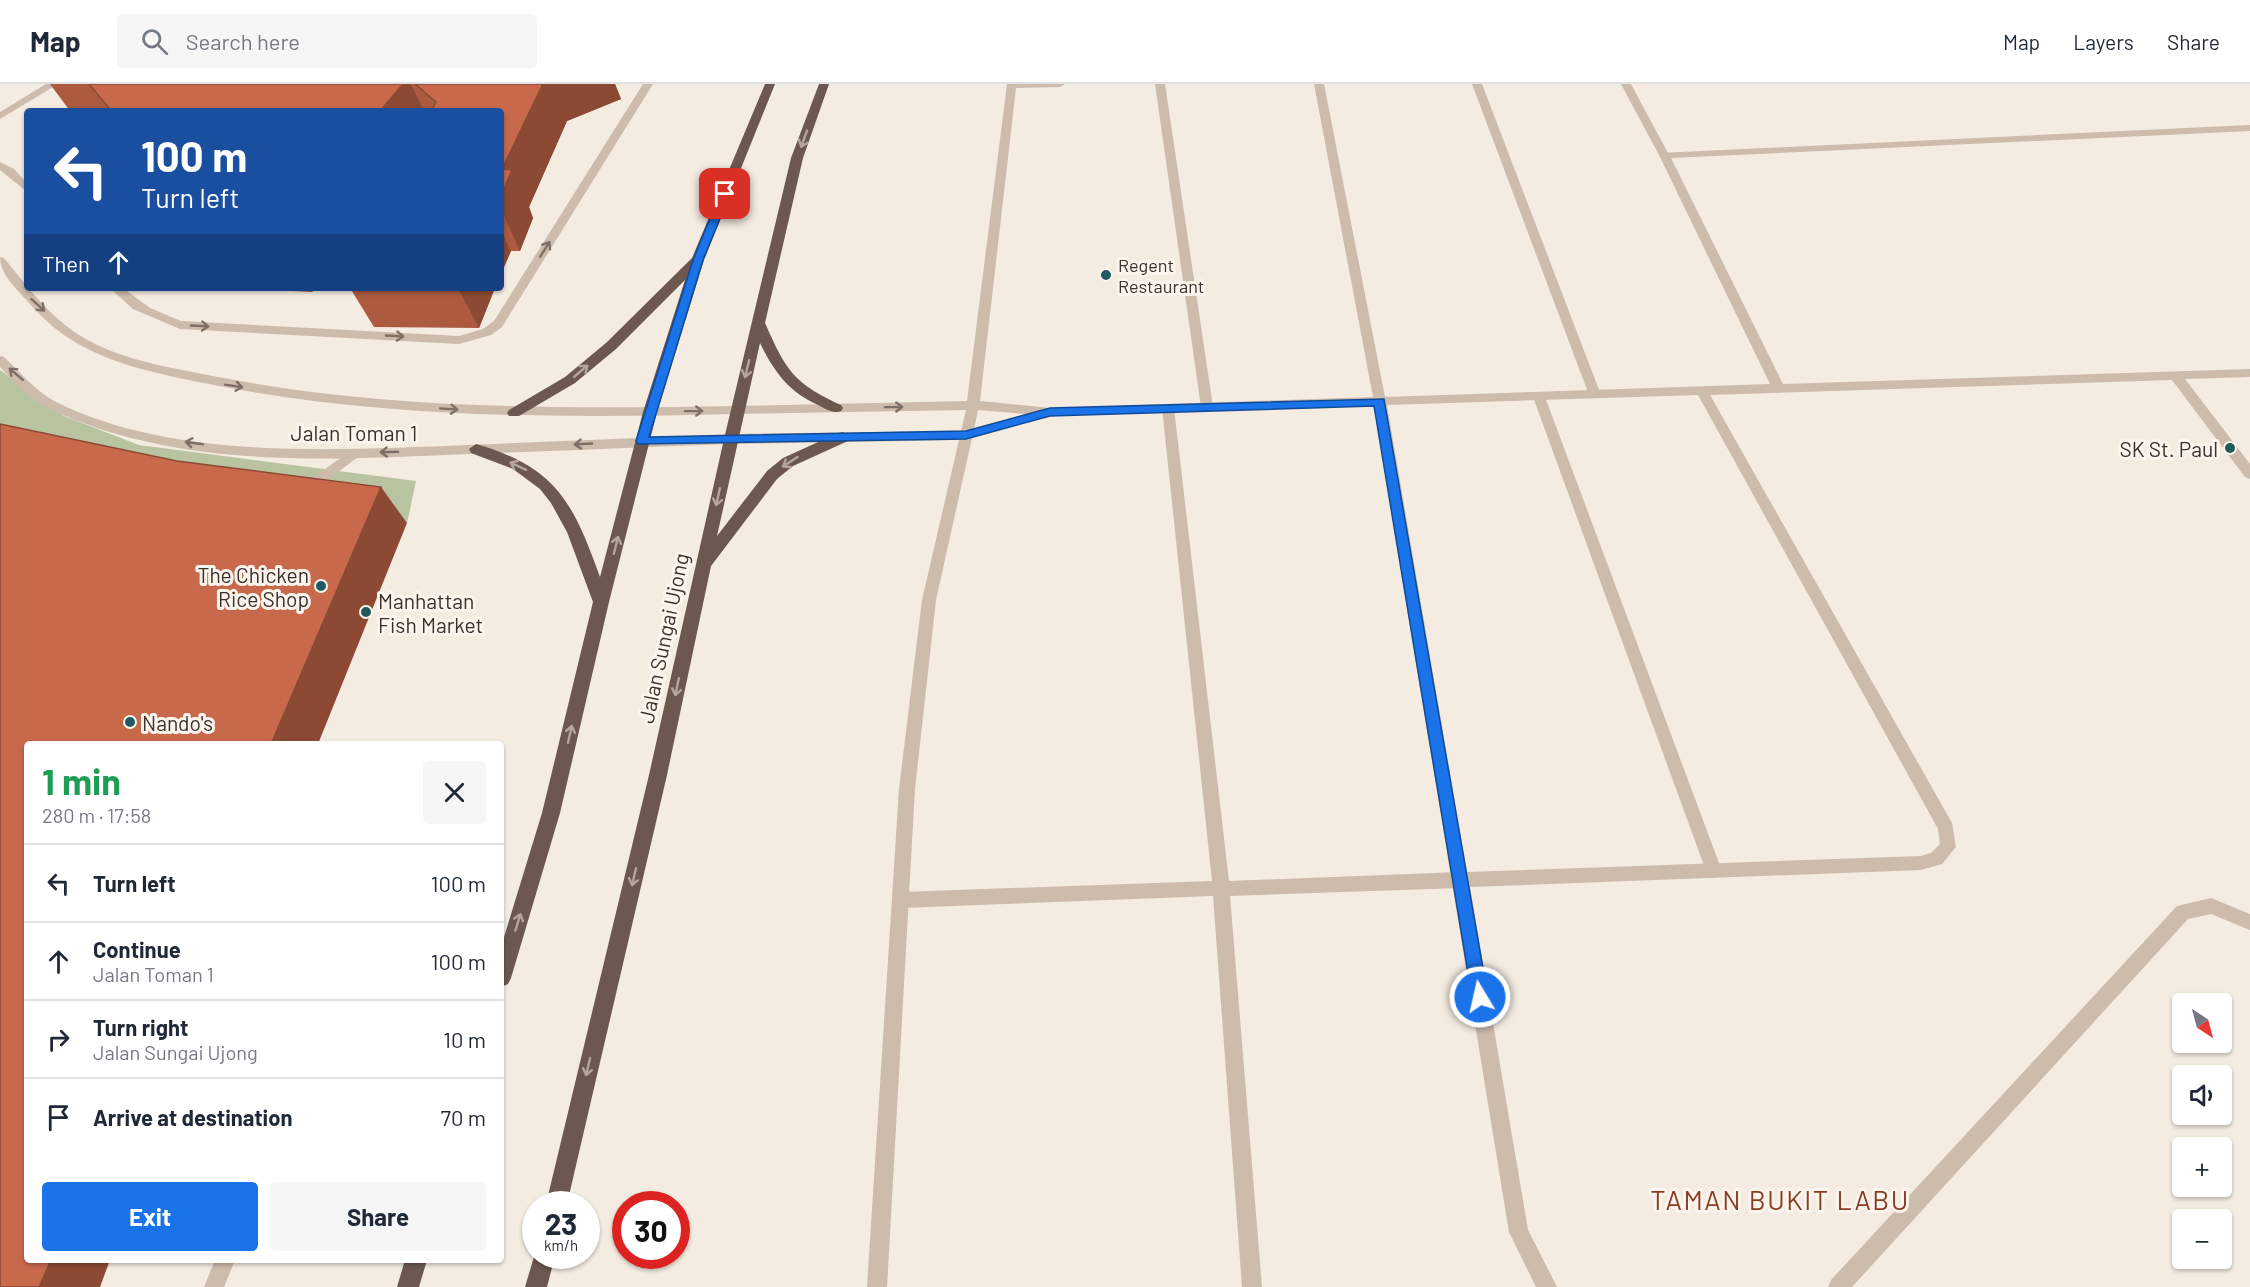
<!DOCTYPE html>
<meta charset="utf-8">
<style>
:root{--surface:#fff;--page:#f6f6f7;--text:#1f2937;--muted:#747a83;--line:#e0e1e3;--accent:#1a73e8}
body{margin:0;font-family:Barlow,sans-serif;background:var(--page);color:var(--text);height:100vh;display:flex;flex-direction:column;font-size:22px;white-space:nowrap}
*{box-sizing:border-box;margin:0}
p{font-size:20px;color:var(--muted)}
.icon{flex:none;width:33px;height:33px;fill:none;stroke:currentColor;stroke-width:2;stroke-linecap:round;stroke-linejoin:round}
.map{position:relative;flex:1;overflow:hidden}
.side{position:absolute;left:24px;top:657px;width:480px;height:522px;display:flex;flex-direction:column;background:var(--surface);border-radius:6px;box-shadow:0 2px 4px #0004}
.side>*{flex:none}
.banner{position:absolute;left:24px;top:24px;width:480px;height:183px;border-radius:6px;box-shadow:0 2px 4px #0004;background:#1a4fa0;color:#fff;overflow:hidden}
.needle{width:39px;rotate:144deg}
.controls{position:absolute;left:2172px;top:909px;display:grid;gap:12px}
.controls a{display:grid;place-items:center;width:60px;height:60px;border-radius:6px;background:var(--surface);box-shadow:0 2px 4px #0004;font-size:30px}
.speed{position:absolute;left:522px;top:1107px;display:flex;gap:12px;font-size:30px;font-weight:700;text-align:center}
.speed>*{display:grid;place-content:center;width:78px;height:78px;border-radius:50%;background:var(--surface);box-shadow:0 2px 4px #0004;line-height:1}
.speed small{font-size:15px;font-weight:400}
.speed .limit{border:9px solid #d22;background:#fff;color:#111}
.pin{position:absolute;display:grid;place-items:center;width:51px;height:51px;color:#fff;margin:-26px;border-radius:12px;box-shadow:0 3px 9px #0006}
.me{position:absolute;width:66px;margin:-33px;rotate:351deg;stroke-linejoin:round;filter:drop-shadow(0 0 4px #0008)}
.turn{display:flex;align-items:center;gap:21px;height:126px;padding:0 18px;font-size:27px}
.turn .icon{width:78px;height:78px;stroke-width:2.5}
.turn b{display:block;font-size:42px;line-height:51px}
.then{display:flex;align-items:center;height:57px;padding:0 18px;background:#0003;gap:12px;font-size:22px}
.round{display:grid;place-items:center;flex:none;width:63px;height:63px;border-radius:6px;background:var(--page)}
.headline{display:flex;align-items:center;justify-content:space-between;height:102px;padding:0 18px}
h1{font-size:36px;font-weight:700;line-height:45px;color:#1e9e55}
.cta{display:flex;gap:12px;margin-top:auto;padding:12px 18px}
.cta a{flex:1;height:69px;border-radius:6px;background:var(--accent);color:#fff;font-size:24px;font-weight:700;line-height:69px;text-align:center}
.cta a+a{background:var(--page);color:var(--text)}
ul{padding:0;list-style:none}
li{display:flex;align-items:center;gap:18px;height:78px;padding:0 18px;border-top:2px solid var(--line)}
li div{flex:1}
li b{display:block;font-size:22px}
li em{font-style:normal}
header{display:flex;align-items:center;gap:36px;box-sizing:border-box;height:84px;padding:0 30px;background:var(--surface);border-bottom:2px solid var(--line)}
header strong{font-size:28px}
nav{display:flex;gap:33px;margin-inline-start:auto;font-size:21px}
.search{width:420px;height:54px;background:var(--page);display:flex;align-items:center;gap:15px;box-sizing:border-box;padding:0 21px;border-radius:6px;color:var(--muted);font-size:22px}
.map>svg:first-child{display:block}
.green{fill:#b8c4a0}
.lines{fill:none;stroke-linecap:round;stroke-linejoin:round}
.service{fill:#cdbbac;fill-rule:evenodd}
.minor{fill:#cdbbac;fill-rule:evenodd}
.tertiary{fill:#cdbbac;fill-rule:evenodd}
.trunk{fill:#6c584f;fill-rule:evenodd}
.wall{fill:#ac5a40}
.shaded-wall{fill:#8c4a34}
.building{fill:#c8694b;stroke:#8c4a34;stroke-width:1.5}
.oneway{stroke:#b4a69e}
.oneway2{stroke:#7d6f65}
.route{fill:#1a73e8;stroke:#114b97;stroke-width:1.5}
.poi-dot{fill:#1f5a5e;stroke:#fbf5ee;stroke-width:2}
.labels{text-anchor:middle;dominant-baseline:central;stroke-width:6;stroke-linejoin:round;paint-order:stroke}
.far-poi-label{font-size:18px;fill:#3b302b;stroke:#fbf5ee;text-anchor:start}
.street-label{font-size:21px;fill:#3b302b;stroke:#fbf5ee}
.poi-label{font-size:21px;fill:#3b302b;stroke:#fbf5ee;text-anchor:end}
.near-neighbourhood-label{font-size:27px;letter-spacing:1.5px;fill:#8c3b22;stroke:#fbf5ee}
</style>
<header>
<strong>Map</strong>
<div class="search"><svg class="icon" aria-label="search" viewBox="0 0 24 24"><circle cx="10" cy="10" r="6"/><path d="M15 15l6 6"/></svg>Search here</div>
<nav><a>Map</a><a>Layers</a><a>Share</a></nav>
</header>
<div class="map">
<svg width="2250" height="1203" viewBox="0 0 2250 1203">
<rect width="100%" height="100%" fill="#f4ebe1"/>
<path class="green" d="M0,286L64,332L139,361L416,397L407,439L0,375Z"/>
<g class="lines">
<path class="service" d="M46,0H58L0,35V28Z
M643,0H653L502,243L491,251L459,260L180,245L133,225L110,204H123L150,224L181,237L459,252L483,245L494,237Z
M1155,0H1165L1213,323L1207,327L1201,323Z
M1472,0H1482L1601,311L1599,314H1591L1589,311Z
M1621,0H1631L1669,71L1668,73L1659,71Z
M0,78L14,85L27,99V108L0,86Z
M1539,309L1545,313L1722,787L1720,792L1714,794L1708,792L1706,787L1533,313Z
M1168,320L1174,324L1229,797L1460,788L1466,791L1468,796L1466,801L1460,804L1230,812L1262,1203H1242L1213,812L901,824L895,821L893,816L895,811L901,808L1212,797L1162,324Z
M353,365L358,367L360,370L358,373L310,409H300L298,406L300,403Z
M215,1176H235L224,1203H204Z"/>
<path class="minor" d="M1007,0H1065L1060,3L1016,4L980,317L1050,324L1373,313L1314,0H1324L1385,313L1770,300L1659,71L1660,69L2250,41V47L1671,74L1783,300L2250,285V293L2185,295L2250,380V395L2245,393L2172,296L1710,311L1952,739L1956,763L1942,780L1921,786L1470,803L1528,1146L1557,1203H1536L1509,1148L1374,322L1045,332L972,354L936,516L915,705L887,1203H867L899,705L922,516L959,356L731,360L725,355L731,350L961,347L966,326L737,330L731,326L737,322L967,317ZM1698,311L1938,745L1940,760L1931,769L1921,772L1467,788L1387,321ZM978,326L1026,330L974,345Z
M2211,814L2250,830V846L2211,830L2188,835L1852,1203H1828L1831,1196L2177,822Z"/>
<path class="tertiary" d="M0,173L4,174C27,202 48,231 79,251C119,276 168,283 213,292C386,326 561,325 737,322L743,326L737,330C562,334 387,335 214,301C170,292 123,284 84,263C62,252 44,236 28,218C17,205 0,191 0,173Z
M0,272L4,273C20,288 36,308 56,318C175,377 338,366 468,361C555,357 643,354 731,350L737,355L731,360C643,363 556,367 468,370C329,376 177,386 48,324C29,315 15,298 0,283Z"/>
<path class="trunk" d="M765,0H775L704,176L657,328L609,518L560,729L511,894L508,900L501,903V863L542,729L593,518L567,448L551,419L540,405L513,385L471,369L469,365L476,360C556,383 573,418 600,493L643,328L685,196L616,265L575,299L519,332H509L507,329L509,326L565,293L606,259L692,174Z
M819,0H829L803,74L765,239C786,286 793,299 841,321L843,324L841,327C833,330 826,325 818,321C789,308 774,288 760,259L717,452L767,387L783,374L838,349L843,348L850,353L848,357L793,382L777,395L711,482L667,691L567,1120H546L649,691L724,355L791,74Z
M536,1166V1172H555L547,1203H525Z
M405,1176H427L419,1203H397Z"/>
</g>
<path class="wall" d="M50,0H615L621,15L567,37L529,123L533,134L520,167H511L501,190V27H70Z
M236,204H315L312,208Z
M350,204H495L479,244L374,243Z"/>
<path class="shaded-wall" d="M403,0H411L424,27H380Z
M543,0H615L621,15L567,37L529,123L533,134L520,167L501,125L502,85Z
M501,147L511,167L501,190Z
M309,204H315L312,208Z
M458,204H495L479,244Z
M381,403L407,439L318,660H271Z
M51,1176H110L100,1203H39Z"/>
<path class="building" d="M89,0H403L380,27H107L109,24Z
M415,0H543L502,85L512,86L501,111V27H431L436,18Z
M0,340L177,377L381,403L271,660H27V1176H51L39,1203H0Z"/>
<defs><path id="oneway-shaft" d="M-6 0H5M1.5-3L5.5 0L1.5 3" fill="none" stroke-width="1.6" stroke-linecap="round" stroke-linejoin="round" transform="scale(1.5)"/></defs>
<g class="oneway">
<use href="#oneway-shaft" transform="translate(804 55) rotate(110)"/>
<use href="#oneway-shaft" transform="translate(747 285) rotate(104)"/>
<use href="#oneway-shaft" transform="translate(581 287) rotate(-40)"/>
<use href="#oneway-shaft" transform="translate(790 378) rotate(147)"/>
<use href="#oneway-shaft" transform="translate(518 382) rotate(-155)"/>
<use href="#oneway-shaft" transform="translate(718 413) rotate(102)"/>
<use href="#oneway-shaft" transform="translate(616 461) rotate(-76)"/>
<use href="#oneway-shaft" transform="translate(677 603) rotate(102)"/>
<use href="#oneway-shaft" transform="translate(570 650) rotate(-77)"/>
<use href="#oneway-shaft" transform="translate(634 793) rotate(103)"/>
<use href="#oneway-shaft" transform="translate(518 838) rotate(-73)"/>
<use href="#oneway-shaft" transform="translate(588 983) rotate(103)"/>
</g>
<g class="oneway2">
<use href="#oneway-shaft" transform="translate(545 165) rotate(-58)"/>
<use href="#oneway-shaft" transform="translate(38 221) rotate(42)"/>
<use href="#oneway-shaft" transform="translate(200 242) rotate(3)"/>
<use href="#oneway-shaft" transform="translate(395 252) rotate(3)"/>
<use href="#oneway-shaft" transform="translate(16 290) rotate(-139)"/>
<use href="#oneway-shaft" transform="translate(234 302) rotate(9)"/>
<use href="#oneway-shaft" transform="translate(894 323) rotate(-1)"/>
<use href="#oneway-shaft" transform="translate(449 325) rotate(4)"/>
<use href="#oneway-shaft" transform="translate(694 327) rotate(-1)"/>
<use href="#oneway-shaft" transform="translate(194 359) rotate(-172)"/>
<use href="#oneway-shaft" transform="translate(583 360) rotate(177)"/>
<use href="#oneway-shaft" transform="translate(389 368) rotate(178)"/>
</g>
<path class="route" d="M725,107L730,110L703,176L649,353L966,347L1050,324L1384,315L1488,913L1485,919L1480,921L1474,919L1472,913L1374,322L1050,332L966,355L638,360L636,357L693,176L720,110Z"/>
<g class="poi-dot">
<circle cx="1106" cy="191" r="6"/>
<circle cx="2230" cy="364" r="6"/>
<circle cx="321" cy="502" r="6"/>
<circle cx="366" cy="528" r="6"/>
<circle cx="130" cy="638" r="6"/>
</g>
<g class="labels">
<g class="far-poi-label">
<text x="1118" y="181">Regent<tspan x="1118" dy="21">Restaurant</tspan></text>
</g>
<g class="street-label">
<text x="354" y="348">Jalan Toman 1</text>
<text transform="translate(663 554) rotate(-78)">Jalan Sungai Ujong</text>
</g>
<g class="poi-label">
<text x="2218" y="364">SK St. Paul</text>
<text x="309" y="490">The Chicken<tspan x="309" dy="24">Rice Shop</tspan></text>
<text x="378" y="516" text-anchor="start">Manhattan<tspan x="378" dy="24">Fish Market</tspan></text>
<text x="142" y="638" text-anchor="start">Nando's</text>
</g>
<g class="near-neighbourhood-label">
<text x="1780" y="1115">TAMAN BUKIT LABU</text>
</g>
</g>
</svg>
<div class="controls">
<a><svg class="needle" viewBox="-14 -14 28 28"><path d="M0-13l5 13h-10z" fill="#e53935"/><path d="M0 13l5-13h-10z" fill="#747a83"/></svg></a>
<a><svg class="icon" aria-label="sound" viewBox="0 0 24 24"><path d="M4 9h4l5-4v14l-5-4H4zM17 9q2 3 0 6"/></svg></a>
<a>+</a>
<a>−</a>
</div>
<div class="speed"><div>23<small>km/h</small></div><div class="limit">30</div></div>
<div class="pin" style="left:725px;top:110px;background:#d93025"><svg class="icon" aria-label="arrive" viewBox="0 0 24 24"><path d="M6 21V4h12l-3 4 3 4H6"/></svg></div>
<svg class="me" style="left:1480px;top:913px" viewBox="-20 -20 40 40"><circle r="17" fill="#1a73e8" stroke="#fff" stroke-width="3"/><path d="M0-11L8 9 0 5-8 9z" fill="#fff"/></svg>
<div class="banner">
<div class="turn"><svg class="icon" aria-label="left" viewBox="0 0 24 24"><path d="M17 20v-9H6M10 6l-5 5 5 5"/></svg><div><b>100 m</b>Turn left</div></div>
<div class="then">Then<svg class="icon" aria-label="ahead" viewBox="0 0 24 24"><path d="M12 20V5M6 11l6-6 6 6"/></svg></div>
</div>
<section class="side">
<div class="headline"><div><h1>1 min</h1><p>280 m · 17:58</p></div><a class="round"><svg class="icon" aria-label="close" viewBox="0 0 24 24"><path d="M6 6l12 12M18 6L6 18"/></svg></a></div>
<ul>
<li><svg class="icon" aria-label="left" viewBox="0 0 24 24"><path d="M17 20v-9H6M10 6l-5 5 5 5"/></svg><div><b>Turn left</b></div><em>100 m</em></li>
<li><svg class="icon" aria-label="ahead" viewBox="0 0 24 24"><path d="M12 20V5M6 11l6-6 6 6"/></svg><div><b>Continue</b><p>Jalan Toman 1</p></div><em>100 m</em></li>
<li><svg class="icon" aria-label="right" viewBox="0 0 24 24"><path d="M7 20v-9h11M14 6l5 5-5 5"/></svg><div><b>Turn right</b><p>Jalan Sungai Ujong</p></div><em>10 m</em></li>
<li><svg class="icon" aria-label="arrive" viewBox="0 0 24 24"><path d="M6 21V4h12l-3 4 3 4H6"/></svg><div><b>Arrive at destination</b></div><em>70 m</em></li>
</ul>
<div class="cta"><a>Exit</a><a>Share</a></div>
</section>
</div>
